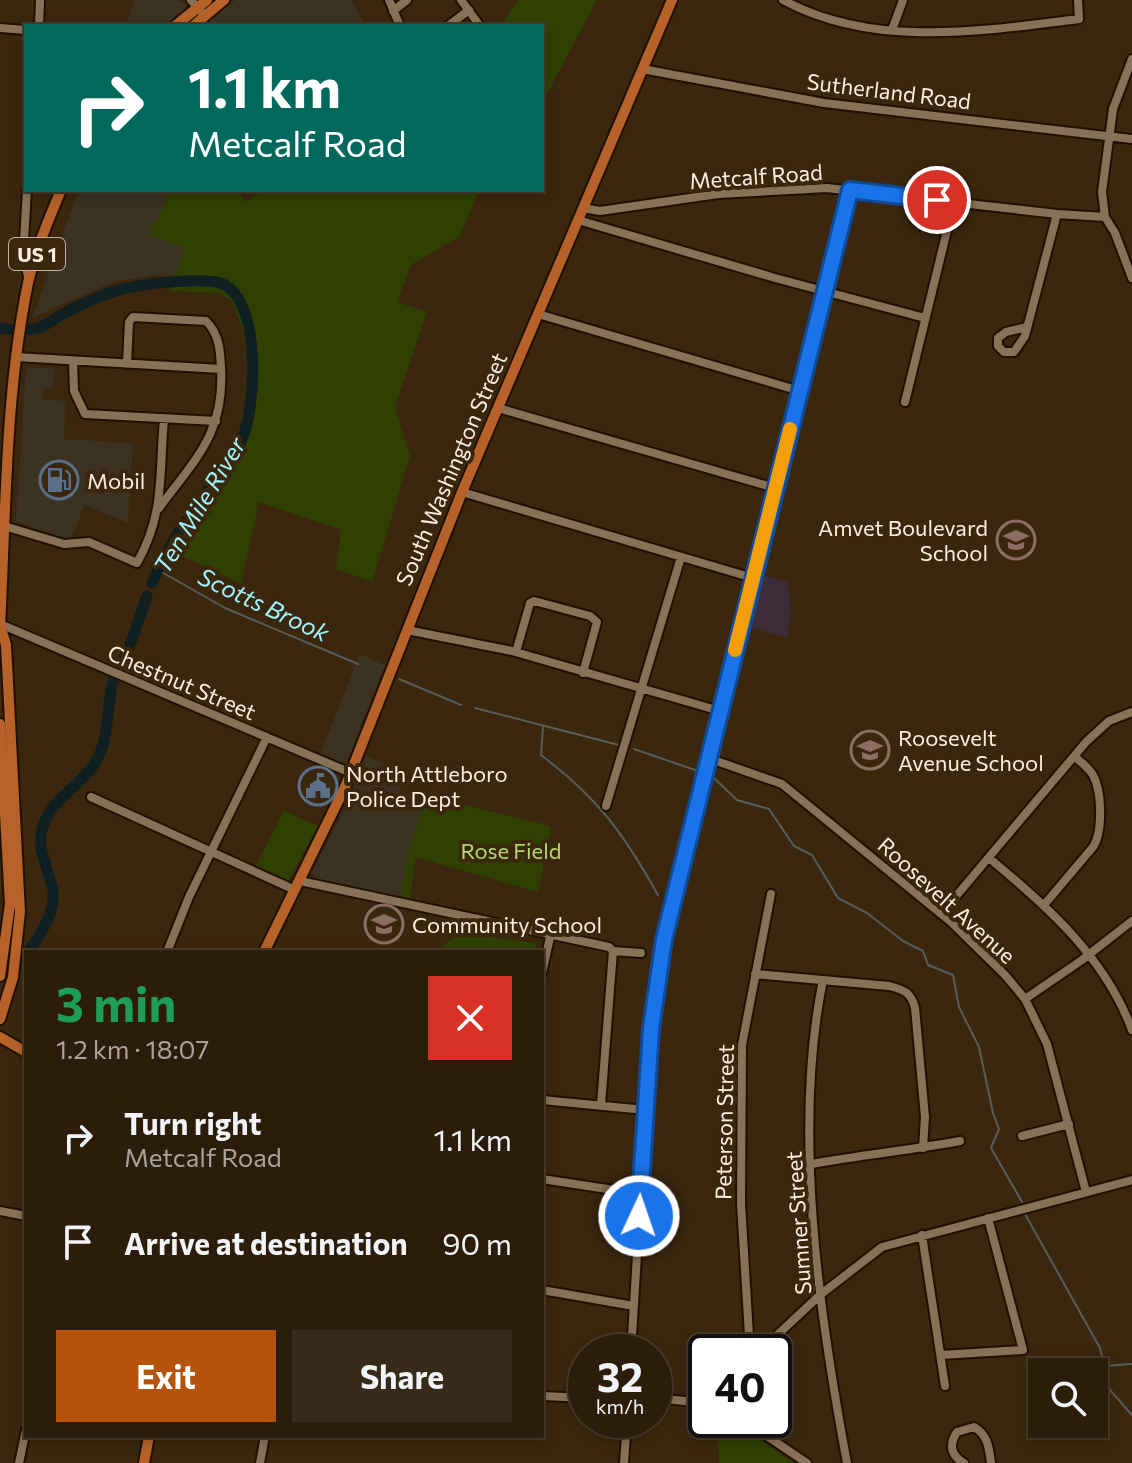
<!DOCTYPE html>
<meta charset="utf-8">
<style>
:root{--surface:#2c1d0a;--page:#382a18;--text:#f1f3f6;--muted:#a6a29c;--line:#483b2b;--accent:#b45309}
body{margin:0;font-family:Commissioner,sans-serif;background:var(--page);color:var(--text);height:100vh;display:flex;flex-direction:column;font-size:30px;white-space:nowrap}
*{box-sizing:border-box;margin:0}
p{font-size:26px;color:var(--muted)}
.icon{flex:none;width:44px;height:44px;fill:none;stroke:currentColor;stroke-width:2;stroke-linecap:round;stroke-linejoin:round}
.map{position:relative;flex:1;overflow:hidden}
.side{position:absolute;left:24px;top:950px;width:520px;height:488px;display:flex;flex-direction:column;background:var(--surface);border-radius:0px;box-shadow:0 4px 12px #0003,0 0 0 2px var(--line)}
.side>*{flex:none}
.guide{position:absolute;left:24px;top:24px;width:520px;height:168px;border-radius:0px;box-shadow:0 4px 12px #0003,0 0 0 2px var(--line);background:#00695c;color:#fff;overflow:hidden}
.buttons{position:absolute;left:1028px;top:1358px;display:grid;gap:16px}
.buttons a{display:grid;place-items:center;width:80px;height:80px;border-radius:0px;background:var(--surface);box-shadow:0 4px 12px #0003,0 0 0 2px var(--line);font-size:40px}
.speed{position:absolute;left:568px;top:1334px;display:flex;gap:16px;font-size:40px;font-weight:700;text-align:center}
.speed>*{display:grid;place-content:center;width:104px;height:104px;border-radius:50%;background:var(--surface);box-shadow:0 4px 12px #0003,0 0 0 2px var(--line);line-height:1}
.speed small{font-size:20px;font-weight:400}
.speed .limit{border:4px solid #111;border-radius:12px;background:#fff;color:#111}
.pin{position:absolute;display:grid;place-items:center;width:68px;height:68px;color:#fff;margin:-34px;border:4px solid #fff;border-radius:50%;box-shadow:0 2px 8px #0007}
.me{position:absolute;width:88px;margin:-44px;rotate:3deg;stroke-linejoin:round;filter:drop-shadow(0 0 6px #0008)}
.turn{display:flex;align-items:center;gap:28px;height:168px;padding:0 32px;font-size:36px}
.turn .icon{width:104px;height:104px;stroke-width:2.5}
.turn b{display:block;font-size:56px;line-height:68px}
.round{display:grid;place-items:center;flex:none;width:84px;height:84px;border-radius:0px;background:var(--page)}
.head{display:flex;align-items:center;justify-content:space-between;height:136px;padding:0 32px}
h1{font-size:48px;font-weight:700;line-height:60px;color:#1e9e55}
.button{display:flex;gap:16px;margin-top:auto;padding:16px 32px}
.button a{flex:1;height:92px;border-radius:0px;background:var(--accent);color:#fff;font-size:32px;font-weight:700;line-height:92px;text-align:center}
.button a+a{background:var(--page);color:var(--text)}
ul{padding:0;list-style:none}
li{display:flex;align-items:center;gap:24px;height:104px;padding:0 32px}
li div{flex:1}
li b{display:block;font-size:30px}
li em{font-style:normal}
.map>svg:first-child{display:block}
.commercial{fill:#3b3221}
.industrial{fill:#3d2d39}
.green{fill:#2f4002}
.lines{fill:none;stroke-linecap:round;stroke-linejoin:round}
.stream{stroke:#565d5a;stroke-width:2}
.river{stroke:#101f21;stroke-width:11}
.minor-casing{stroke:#211000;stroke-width:12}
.major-casing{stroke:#211000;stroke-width:14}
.minor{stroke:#887257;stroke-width:8}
.major{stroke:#b6622a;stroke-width:10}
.route-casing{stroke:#114b97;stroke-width:20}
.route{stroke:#1a73e8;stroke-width:14}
.slow{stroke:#f59e0b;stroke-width:14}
.labels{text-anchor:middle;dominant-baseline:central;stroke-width:8;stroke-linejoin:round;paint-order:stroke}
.shield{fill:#3a270e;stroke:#c1b2a0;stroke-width:2}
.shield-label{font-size:20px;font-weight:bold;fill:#fbeedf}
.street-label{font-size:22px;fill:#fbeedf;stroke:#3a270e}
.poi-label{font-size:22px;fill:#fbeedf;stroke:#3a270e;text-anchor:start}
.park-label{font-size:22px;fill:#b3d76f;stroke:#3a270e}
.water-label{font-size:24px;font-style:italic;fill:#9ff3fd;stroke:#3a270e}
</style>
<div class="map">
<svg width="1132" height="1463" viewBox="0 0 1132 1463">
<rect width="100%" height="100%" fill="#3a270e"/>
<path class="commercial" d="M134,0H177L185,3L187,7L170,26H125Z
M235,0H352L365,26H203Z
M79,190H173L148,234L185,248L174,279L158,275L113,282L32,318Z
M26,367L55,368L53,388H44L43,399L66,401L64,439L133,443L128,523L85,505L70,541L16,521Z
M360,654L385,665L347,762L342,763L320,754Z
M365,756L407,772L399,793L424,804L408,854L400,897L317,879L312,872L347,804Z"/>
<path class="industrial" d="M762,575L787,582L791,609L787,638L749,627Z"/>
<path class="green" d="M518,0H597L542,103V26H495L505,19Z
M173,190H238L246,202L263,190H479L460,236L411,265L397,302L427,312L395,407L410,456L372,582L336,569L341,530L259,502L241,584L176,553L184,528L208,484L237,445L250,383L245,337L232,300L218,293L170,291L184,248L148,234Z
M427,796L551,826L538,892L415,857L410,900L400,897L408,854Z
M284,811L318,826L288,881L255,867Z
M458,933L536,943L534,952H441V948Z
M717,1420H729L737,1424L794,1463H719Z"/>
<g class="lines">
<path class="stream" d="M158,570L225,608L358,664
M399,679L461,705
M475,708L619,745
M543,727L541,755C598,798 624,834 658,895
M634,749L698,771
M715,779L737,800L769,809L794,846L812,855L838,898L867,913L903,941L923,951L928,965L953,975L959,1007L979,1047L993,1113L999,1129L991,1148L1022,1202
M1025,1214L1100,1348L1110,1390L1132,1415
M1105,1366L1132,1364"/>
<path class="river" d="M0,328C11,330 25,331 37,328C47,326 54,319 63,314C85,302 113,290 137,286C155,283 208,277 223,284C262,302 257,411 240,444C233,459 222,471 212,484C189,515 166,548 152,583
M120,667L130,645L147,596
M28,952C40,936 56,911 53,890C51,882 48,874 46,866C43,856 39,847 41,836C45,801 78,790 95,763C111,738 105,706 114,679"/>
<g class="minor-casing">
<path id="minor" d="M191,0L205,16
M389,0L400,26
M461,0L480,26
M783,0C873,49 983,31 1079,19L1078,0
M393,11L407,0
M39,26L40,0
M448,26L469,10
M0,28L26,30
M892,30L903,0
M1132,59L1113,109L1102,192L1105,217L1115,233L1132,278
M642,69L824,103L1132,139
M27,190L23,257L29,280
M583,208L600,211L718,194L827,188L1057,214L1105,217
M578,220L775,278L925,318
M538,314L800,391
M1027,327L1006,332L998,338V346L1004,352H1014L1025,336L1057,214
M16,357L221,369
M73,361L74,391L85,414L216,421
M127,364L129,322L133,317L206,321C219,334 220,349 221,367C225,433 196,458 159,508
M905,402L954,202
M498,408L775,488
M462,492L753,578
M4,526L64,544L89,542L137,563C165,514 159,474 164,419
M0,624L351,773
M407,630L512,651L720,711
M516,652L530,603L534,601L590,616L597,622L583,673
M708,758L782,784L951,922L1005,975L1025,999L1047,1044L1086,1192
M91,797L295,890
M606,806L681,557
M989,858C1047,906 1105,957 1132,1030
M300,881L609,947L613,951L641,953
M1044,905L1093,847C1103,832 1102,791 1093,775C1088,767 1081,762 1074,756
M941,914L1086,742L1109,721L1132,712
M167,952L189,897L267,737
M542,973L551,933
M755,974L889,986C904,990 911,992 915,1008L925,1117L923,1148
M823,980C792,1130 819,1313 847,1463
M1025,999L1082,960L1132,921
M542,1100L645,1110
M601,1105L613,951
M1022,1136L1069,1124
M812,1164C861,1155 911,1150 960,1141
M542,1179L640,1194
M0,1211L26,1216
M922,1235L945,1386
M542,1290L634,1306
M631,1352L651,1029L664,939L850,190
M750,1352L741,1204L742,1045L771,894
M759,1352L820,1295L882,1247L1132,1180
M941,1355L1023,1350L988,1218
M542,1396L586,1398
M654,1398L706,1403
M743,1420L807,1463
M19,1463L26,1430
M260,1463L265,1436
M624,1463L627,1420
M964,1463C950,1455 949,1444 957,1432L974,1427C988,1435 989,1448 991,1463"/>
</g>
<g class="major-casing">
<path id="major" d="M175,26L207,0
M193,26L224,0
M0,626C6,511 5,395 28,283C35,251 49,219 61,190
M0,724L10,904L0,976
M264,952L345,787L462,492L672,0
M0,1019L13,977L20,912L6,645L0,625
M0,1037L26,1052
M144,1463L149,1436"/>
</g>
<use href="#minor" class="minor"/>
<use href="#major" class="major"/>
</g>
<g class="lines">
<g class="route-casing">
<path id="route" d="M639,1216L651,1029L664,939L850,190L937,200"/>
</g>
<use href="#route" class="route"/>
<path class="slow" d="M735,650L790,429"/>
</g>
<defs>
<g id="fuel-ring" transform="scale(2)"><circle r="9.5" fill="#3a270e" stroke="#5c6f8a" stroke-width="1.5"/><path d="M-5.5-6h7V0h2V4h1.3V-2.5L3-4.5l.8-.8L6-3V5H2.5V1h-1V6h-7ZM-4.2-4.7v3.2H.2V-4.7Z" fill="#5c6f8a"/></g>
<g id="school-ring" transform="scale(2)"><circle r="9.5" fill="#3a270e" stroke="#8d6e63" stroke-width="1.5"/><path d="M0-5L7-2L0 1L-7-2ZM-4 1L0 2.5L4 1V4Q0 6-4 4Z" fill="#8d6e63"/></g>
<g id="civic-ring" transform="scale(2)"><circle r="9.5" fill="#3a270e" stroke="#5c6f8a" stroke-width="1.5"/><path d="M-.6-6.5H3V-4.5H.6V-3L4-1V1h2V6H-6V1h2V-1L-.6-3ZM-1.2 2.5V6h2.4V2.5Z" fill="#5c6f8a"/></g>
</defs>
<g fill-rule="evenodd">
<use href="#fuel-ring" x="59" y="480"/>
<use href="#school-ring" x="1016" y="540"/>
<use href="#school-ring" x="870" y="750"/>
<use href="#civic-ring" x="318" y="786"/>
<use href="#school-ring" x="384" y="924"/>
</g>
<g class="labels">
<rect class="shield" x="9" y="238" width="56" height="32" rx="6"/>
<g class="shield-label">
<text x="37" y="254">US 1</text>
</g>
<g class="street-label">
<text transform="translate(889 91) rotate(7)">Sutherland Road</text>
<text transform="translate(756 176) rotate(-4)">Metcalf Road</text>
<text transform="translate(451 469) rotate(-67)">South Washington Street</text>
<text transform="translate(182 682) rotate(23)">Chestnut Street</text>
<text transform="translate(947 900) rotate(42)">Roosevelt Avenue</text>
<text transform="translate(724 1122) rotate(-89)">Peterson Street</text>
<text transform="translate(798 1223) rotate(-94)">Sumner Street</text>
</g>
<g class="poi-label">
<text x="87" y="480">Mobil</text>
<text x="988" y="527" text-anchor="end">Amvet Boulevard<tspan x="988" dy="25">School</tspan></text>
<text x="898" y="737">Roosevelt<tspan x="898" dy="25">Avenue School</tspan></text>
<text x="346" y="773">North Attleboro<tspan x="346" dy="25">Police Dept</tspan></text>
<text x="412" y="924">Community School</text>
</g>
<g class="park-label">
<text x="511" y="850">Rose Field</text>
</g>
<g class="water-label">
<text transform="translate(199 505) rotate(-59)">Ten Mile River</text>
<text transform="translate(264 604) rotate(25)">Scotts Brook</text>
</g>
</g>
</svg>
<div class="buttons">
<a><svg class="icon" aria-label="search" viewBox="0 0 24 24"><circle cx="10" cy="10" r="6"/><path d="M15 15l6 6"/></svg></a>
</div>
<div class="speed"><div>32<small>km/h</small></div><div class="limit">40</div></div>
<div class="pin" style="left:937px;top:200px;background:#d93025"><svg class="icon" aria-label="arrive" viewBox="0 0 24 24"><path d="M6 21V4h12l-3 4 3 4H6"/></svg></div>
<svg class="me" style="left:639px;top:1216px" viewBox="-20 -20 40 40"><circle r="17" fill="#1a73e8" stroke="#fff" stroke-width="3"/><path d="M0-11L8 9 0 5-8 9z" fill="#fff"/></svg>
<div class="guide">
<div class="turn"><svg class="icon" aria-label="right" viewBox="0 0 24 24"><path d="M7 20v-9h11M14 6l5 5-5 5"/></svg><div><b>1.1 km</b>Metcalf Road</div></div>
</div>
<section class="side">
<div class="head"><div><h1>3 min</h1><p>1.2 km · 18:07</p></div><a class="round" style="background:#d93025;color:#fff"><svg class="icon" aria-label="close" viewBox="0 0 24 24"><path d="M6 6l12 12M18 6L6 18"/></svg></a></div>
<ul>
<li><svg class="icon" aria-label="right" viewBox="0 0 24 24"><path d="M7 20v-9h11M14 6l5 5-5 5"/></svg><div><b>Turn right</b><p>Metcalf Road</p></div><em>1.1 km</em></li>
<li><svg class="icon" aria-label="arrive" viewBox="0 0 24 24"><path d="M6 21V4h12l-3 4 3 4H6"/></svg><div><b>Arrive at destination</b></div><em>90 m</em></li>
</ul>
<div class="button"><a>Exit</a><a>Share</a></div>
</section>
</div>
